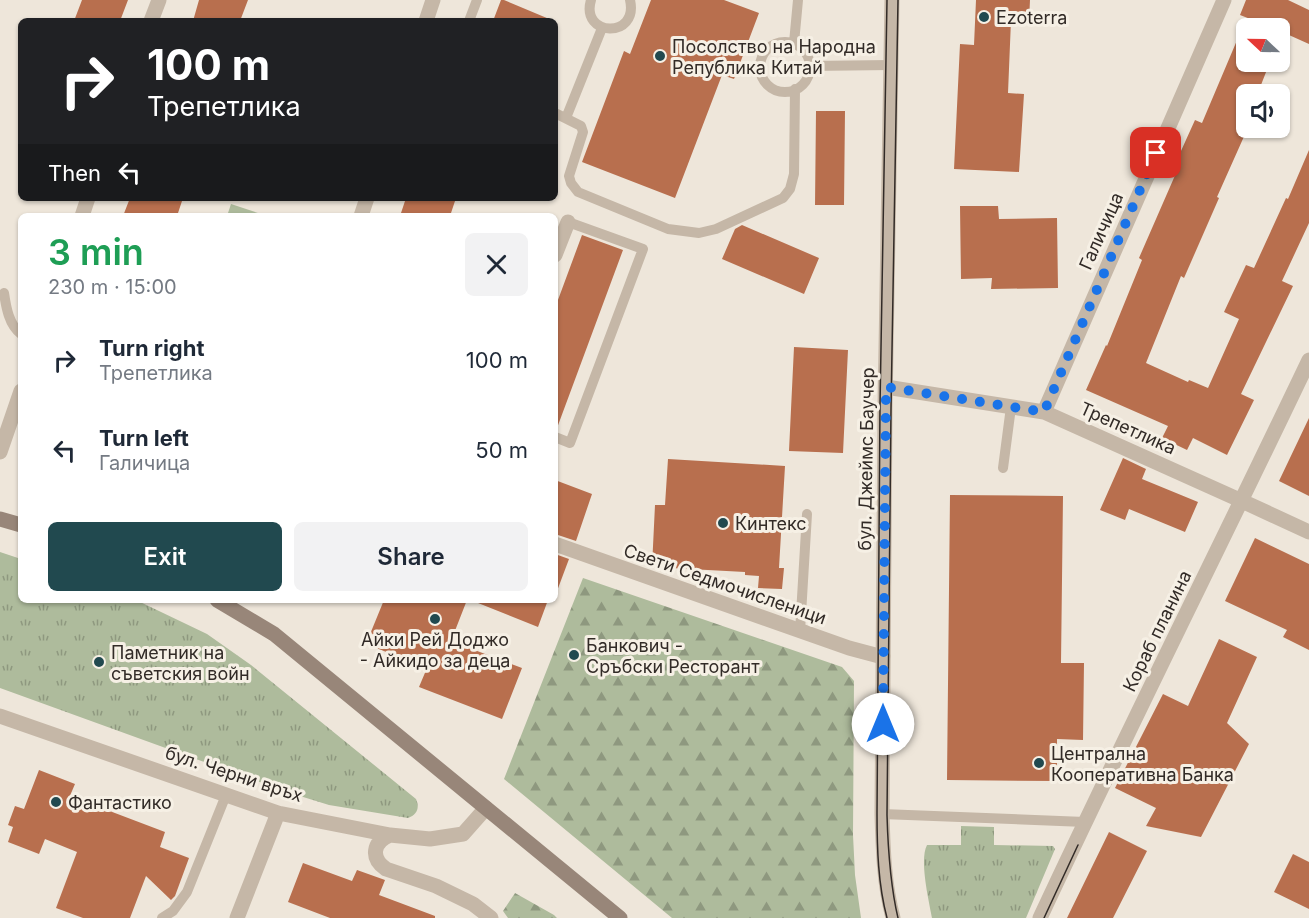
<!DOCTYPE html>
<meta charset="utf-8">
<style>
:root{--surface:#fff;--page:#f2f2f3;--text:#1f2937;--muted:#747a83;--accent:#21494f}
body{margin:0;font-family:Inter,sans-serif;background:var(--page);color:var(--text);height:100vh;display:flex;flex-direction:column;font-size:22px;white-space:nowrap}
*{box-sizing:border-box;margin:0}
p{font-size:20px;color:var(--muted)}
.icon{flex:none;width:33px;height:33px;fill:none;stroke:currentColor;stroke-width:2;stroke-linecap:round;stroke-linejoin:round}
.map{position:relative;flex:1;overflow:hidden}
.side{position:absolute;left:18px;top:213px;width:540px;height:390px;display:flex;flex-direction:column;background:var(--surface);border-radius:9px;box-shadow:0 2px 4px #0004}
.side>*{flex:none}
.hud{position:absolute;left:18px;top:18px;width:540px;height:183px;border-radius:9px;box-shadow:0 2px 4px #0004;background:#202124;color:#fff;overflow:hidden}
.needle{width:39px;rotate:292deg}
.controls{position:absolute;left:1236px;top:18px;display:grid;gap:12px}
.controls a{display:grid;place-items:center;width:54px;height:54px;border-radius:9px;background:var(--surface);box-shadow:0 2px 4px #0004;font-size:30px}
.pin{position:absolute;display:grid;place-items:center;width:51px;height:51px;color:#fff;margin:-26px;border-radius:12px;box-shadow:0 3px 9px #0006}
.me{position:absolute;width:66px;margin:-33px;rotate:0deg;stroke-linejoin:round;filter:drop-shadow(0 0 4px #0008)}
.turn{display:flex;align-items:center;gap:21px;height:126px;padding:0 30px;font-size:27px}
.turn .icon{width:78px;height:78px;stroke-width:2.5}
.turn b{display:block;font-size:42px;line-height:51px}
.then{display:flex;align-items:center;height:57px;padding:0 30px;background:#0003;gap:12px;font-size:22px}
.round{display:grid;place-items:center;flex:none;width:63px;height:63px;border-radius:9px;background:var(--page)}
.headline{display:flex;align-items:center;justify-content:space-between;height:102px;padding:0 30px}
h1{font-size:36px;font-weight:600;line-height:45px;color:#1e9e55}
.button{display:flex;gap:12px;margin-top:auto;padding:12px 30px}
.button a{flex:1;height:69px;border-radius:9px;background:var(--accent);color:#fff;font-size:24px;font-weight:600;line-height:69px;text-align:center}
.button a+a{background:var(--page);color:var(--text)}
ul{padding:0;list-style:none}
li{display:flex;align-items:center;gap:18px;height:90px;padding:0 30px}
li div{flex:1}
li b{display:block;font-size:22px}
li em{font-style:normal}
.map>svg:first-child{display:block}
.grass{fill:url(#grass-tufts)}
.forest{fill:url(#forest-firs)}
.garden{fill:#aebb9c}
.building{fill:#b86f4e}
.lines{fill:none;stroke-linecap:round;stroke-linejoin:round}
.service{stroke:#c5b7a7;stroke-width:10}
.minor{stroke:#c5b7a7;stroke-width:15}
.tertiary{stroke:#c5b7a7;stroke-width:15}
.secondary{stroke:#988679;stroke-width:15}
.tram{stroke:#322b27;stroke-width:1.5}
.route{stroke:#1a73e8;stroke-width:10;stroke-dasharray:0 18}
.poi-dot{fill:#21494f;stroke:#f6f0e5;stroke-width:2}
.labels{text-anchor:middle;dominant-baseline:central;stroke-width:6;stroke-linejoin:round;paint-order:stroke}
.poi-label{font-size:18px;fill:#322b27;stroke:#f6f0e5;text-anchor:start}
.street-label{font-size:18px;fill:#322b27;stroke:#f6f0e5}
</style>
<div class="map">
<svg width="1309" height="918" viewBox="0 0 1309 918">
<defs>
<pattern id="grass-tufts" width="24" height="20" patternUnits="userSpaceOnUse" patternTransform="scale(1.5)"><rect width="24" height="20" fill="#aebb9c"/><path d="M3 7l-1-3M5 7V3M7 7l1-3M15 17l-1-3M17 17v-4M19 17l1-3" fill="none" stroke="#8e987f"/></pattern>
<pattern id="forest-firs" width="22" height="20" patternUnits="userSpaceOnUse" patternTransform="scale(1.5)"><rect width="22" height="20" fill="#aebb9c"/><path d="M5 1l3.5 6h-7zM16 11l3.5 6h-7z" fill="#8e987f"/></pattern>
</defs>
<rect width="100%" height="100%" fill="#eee6da"/>
<path class="grass" d="M0,552L21,559V600H136L207,634L251,665L416,799C420,808 417,815 408,818L329,805L287,792L0,688Z
M961,826L994,827V845L1053,846L1055,849L1026,918H932C929,901 919,860 927,845H961Z"/>
<path class="forest" d="M583,578L842,667L854,681L853,835L855,875L861,918H672L504,779Z
M515,893L554,915L557,918H508L503,911Z"/>
<path class="garden" d="M231,204L267,216H227Z"/>
<path class="building" d="M82,0H128L120,21H74Z
M199,0H248L240,21H193Z
M501,0H504L554,21H493Z
M651,0H724L759,13L734,79L722,75L675,198L582,162L624,51L630,54Z
M976,0H1030L1029,21L1011,20L1008,93L1024,94L1019,172L954,169L960,44L974,45Z
M1246,0H1288L1309,10V44L1280,31V28H1273L1240,15Z
M1246,19V62H1270L1259,90L1267,94H1246V128H1252L1250,134L1246,132L1217,197L1219,198L1184,278L1181,276L1146,363L1188,382L1189,380L1208,388L1239,319L1224,312L1246,265L1254,268L1286,198L1288,199L1309,150V223L1282,281L1293,286L1241,394L1254,400L1227,455L1193,438L1187,450L1162,438L1168,426L1086,390L1106,345L1107,346L1142,260L1139,258L1180,164L1176,162L1195,120L1202,123Z
M816,111H845L844,205H815Z
M130,198H183L177,216H123Z
M406,198H456L450,216H400Z
M960,206H998L999,219L1057,218L1058,288L991,289L992,278L961,279Z
M742,225L819,258L804,294L722,259L735,229Z
M582,235L623,250L557,428H555V308Z
M794,347L848,350L843,453L789,451Z
M1309,418V496L1279,481Z
M1123,458L1146,469L1142,479L1198,502L1185,532L1129,509L1125,520L1100,510Z
M668,459L785,466L779,568H784L782,589L758,588L759,576L745,575V572L652,567L655,505H665Z
M555,480L592,494L576,541L555,534Z
M950,495L1063,496L1061,663H1084L1083,740L1057,739V781L947,780Z
M1255,538L1309,564V650L1283,637L1287,630L1225,601Z
M555,554L569,559L557,591H555Z
M384,600H467L451,641L522,668L502,719L419,687L427,668L366,644Z
M473,600H548L538,627L473,601Z
M1219,639L1257,657L1227,723L1249,744L1201,837L1146,826L1156,808L1115,788L1163,694L1188,706Z
M39,770L75,784L69,798L98,809L107,810L165,832L160,847L189,858L175,896L171,900L146,876L130,918H83L56,908L77,852L45,839L39,854L8,842L13,827L8,825L15,806L24,809Z
M1109,832L1147,851L1113,918H1067Z
M1293,854L1309,862V909L1274,892Z
M303,863L352,881L357,870L385,880L379,895L435,916V918H330L288,902Z"/>
<g class="lines">
<path class="service" d="M591,0C580,37 639,39 630,0
M469,21L477,0
M760 67a25 25 0 1 1 50 0a25 25 0 1 1-50 0Z
M794,43L798,0
M809,66L891,65
M555,113L581,126L583,132L569,176L571,183L578,192L668,229L699,233L716,229L783,198L790,189L794,174L795,89
M566,118L602,28
M4,293C6,307 9,325 21,334
M555,437L570,443L643,249L568,222
M1003,468L1011,407
M800,631L807,514
M882,814L1085,822
M162,918L173,911L187,892L226,795"/>
<path class="minor" d="M151,21L159,0
M426,21L433,0
M82,216L88,198
M361,216L367,198
M555,255L568,222
M886,387L1044,412L1242,501L1309,532
M1044,412L1224,0
M0,452L21,391
M555,544L849,648L879,656H883
M0,716L278,813L390,835L430,839L463,834L486,808
M390,835C373,842 370,858 386,869L436,886L473,904L491,918
M237,918L278,813
M1040,918C1127,731 1220,547 1309,360"/>
<path class="tertiary" d="M892,0L885,407L882,814C883,849 884,884 893,918"/>
<path class="secondary" d="M0,519L21,525
M217,600L274,634L620,918"/>
<path class="tram" d="M898,0L891,409L887,815C888,850 890,884 898,918
M887,918C878,884 877,848 877,813L880,406L887,0
M1044,918L1078,845"/>
</g>
<g class="lines">
<path class="route" d="M883,724L886,387L1044,412L1156,153"/>
</g>
<g class="poi-dot">
<circle cx="984" cy="17" r="6"/>
<circle cx="660" cy="56" r="6"/>
<circle cx="723" cy="523" r="6"/>
<circle cx="435" cy="619" r="6"/>
<circle cx="574" cy="655" r="6"/>
<circle cx="99" cy="662" r="6"/>
<circle cx="1039" cy="763" r="6"/>
<circle cx="56" cy="802" r="6"/>
</g>
<g class="labels">
<g class="poi-label">
<text x="996" y="17">Ezoterra</text>
<text x="672" y="46">Посолство на Народна<tspan x="672" dy="21">Република Китай</tspan></text>
<text x="735" y="523">Кинтекс</text>
<text x="435" y="639" text-anchor="middle">Айки Рей Доджо<tspan x="435" dy="21">- Айкидо за деца</tspan></text>
<text x="586" y="645">Банкович -<tspan x="586" dy="21">Сръбски Ресторант</tspan></text>
<text x="111" y="652">Паметник на<tspan x="111" dy="21">съветския войн</tspan></text>
<text x="1051" y="753">Централна<tspan x="1051" dy="21">Кооперативна Банка</tspan></text>
<text x="68" y="802">Фантастико</text>
</g>
<g class="street-label">
<text transform="translate(1101 231) rotate(-66)">Галичица</text>
<text transform="translate(1128 428) rotate(24)">Трепетлика</text>
<text transform="translate(866 459) rotate(-89)">бул. Джеймс Баучер</text>
<text transform="translate(725 584) rotate(19)">Свети Седмочисленици</text>
<text transform="translate(1157 631) rotate(-64)">Кораб планина</text>
<text transform="translate(234 774) rotate(18)">бул. Черни връх</text>
</g>
</g>
</svg>
<div class="controls">
<a><svg class="needle" viewBox="-14 -14 28 28"><path d="M0-13l5 13h-10z" fill="#e53935"/><path d="M0 13l5-13h-10z" fill="#747a83"/></svg></a>
<a><svg class="icon" aria-label="sound" viewBox="0 0 24 24"><path d="M4 9h4l5-4v14l-5-4H4zM17 9q2 3 0 6"/></svg></a>
</div>
<div class="pin" style="left:1156px;top:153px;background:#d93025"><svg class="icon" aria-label="arrive" viewBox="0 0 24 24"><path d="M6 21V4h12l-3 4 3 4H6"/></svg></div>
<svg class="me" style="left:883px;top:724px" viewBox="-20 -20 40 40"><circle r="19" fill="#fff"/><path d="M0-13L10 11 0 6-10 11z" fill="#1a73e8"/></svg>
<div class="hud">
<div class="turn"><svg class="icon" aria-label="right" viewBox="0 0 24 24"><path d="M7 20v-9h11M14 6l5 5-5 5"/></svg><div><b>100 m</b>Трепетлика</div></div>
<div class="then">Then<svg class="icon" aria-label="left" viewBox="0 0 24 24"><path d="M17 20v-9H6M10 6l-5 5 5 5"/></svg></div>
</div>
<section class="side">
<div class="headline"><div><h1>3 min</h1><p>230 m · 15:00</p></div><a class="round"><svg class="icon" aria-label="close" viewBox="0 0 24 24"><path d="M6 6l12 12M18 6L6 18"/></svg></a></div>
<ul>
<li><svg class="icon" aria-label="right" viewBox="0 0 24 24"><path d="M7 20v-9h11M14 6l5 5-5 5"/></svg><div><b>Turn right</b><p>Трепетлика</p></div><em>100 m</em></li>
<li><svg class="icon" aria-label="left" viewBox="0 0 24 24"><path d="M17 20v-9H6M10 6l-5 5 5 5"/></svg><div><b>Turn left</b><p>Галичица</p></div><em>50 m</em></li>
</ul>
<div class="button"><a>Exit</a><a>Share</a></div>
</section>
</div>
